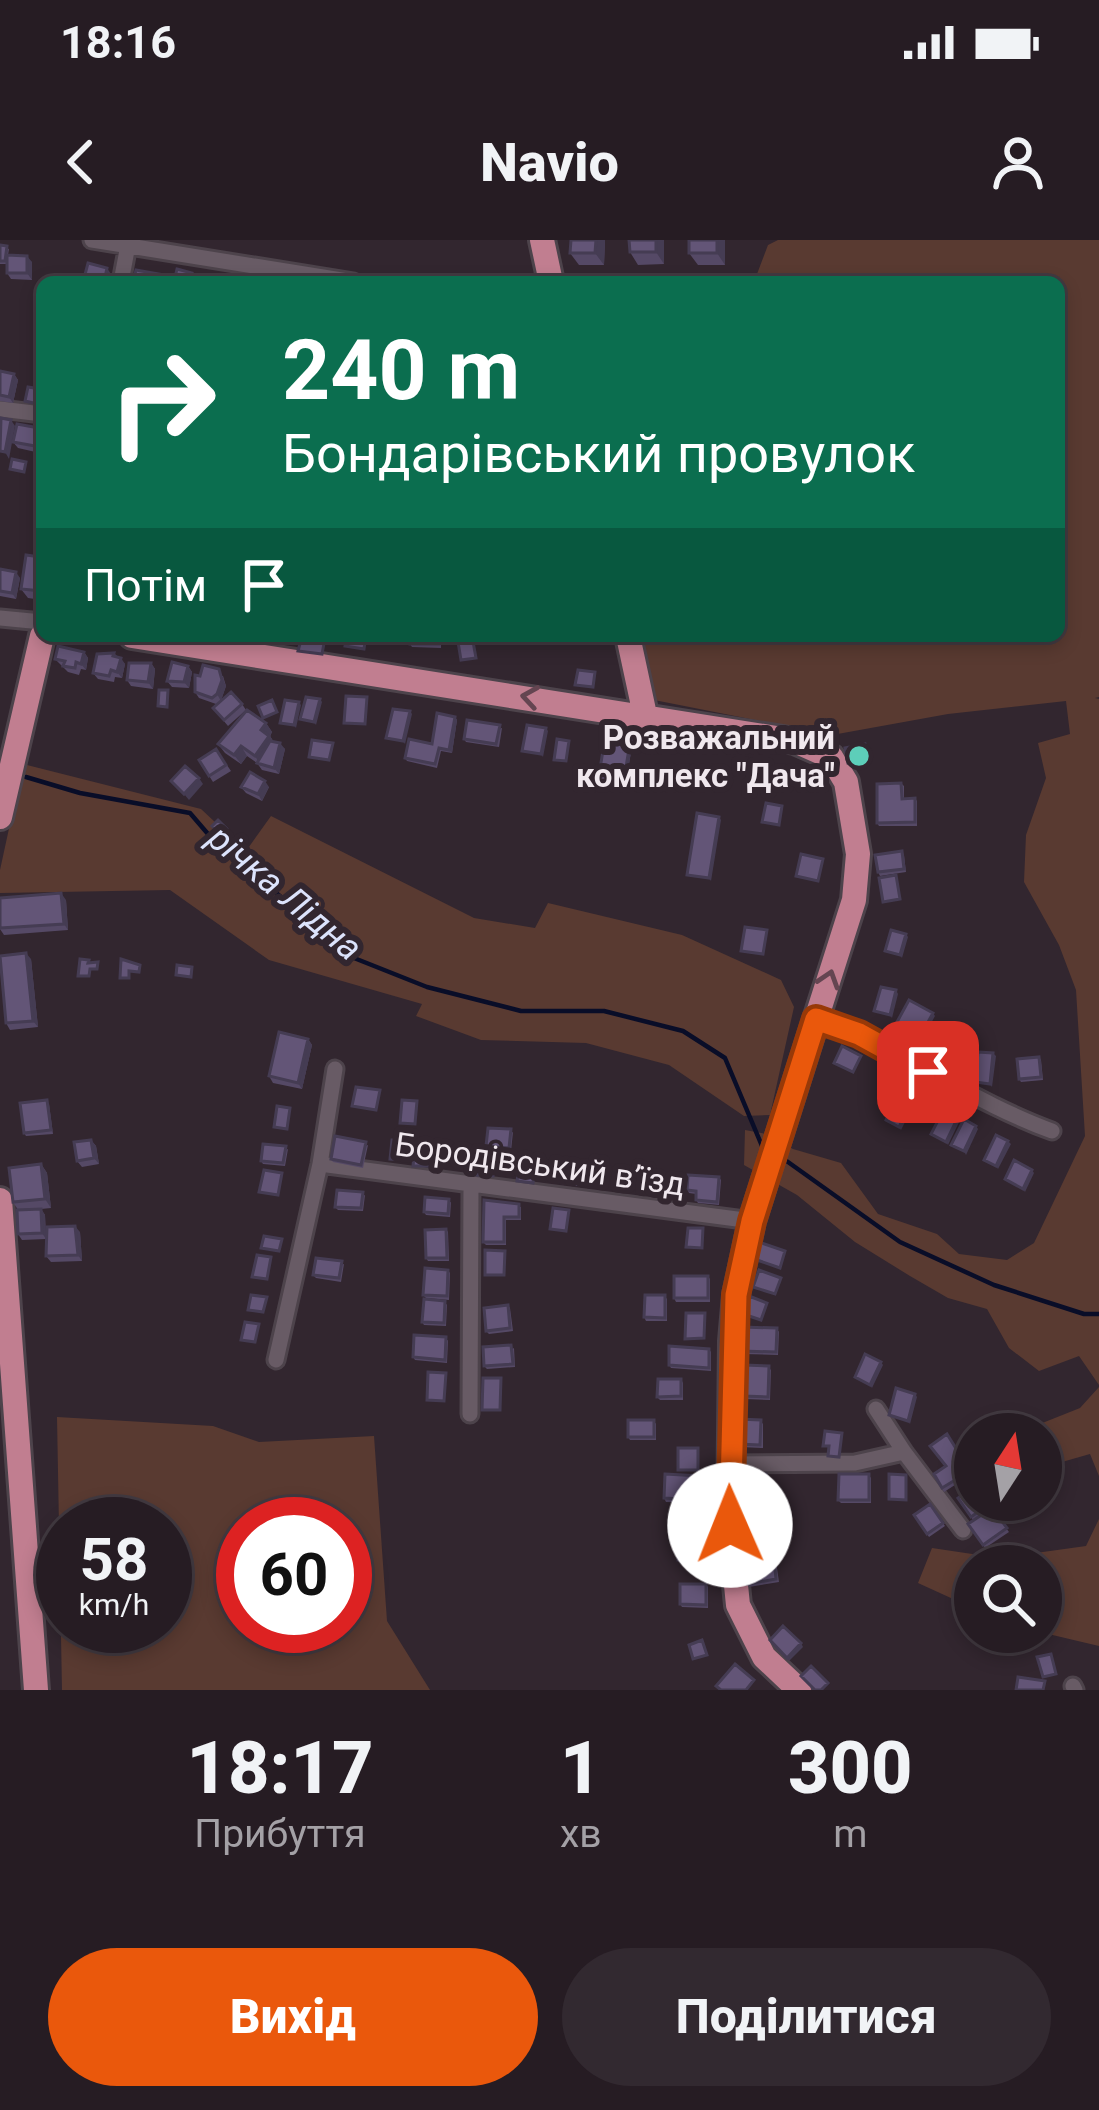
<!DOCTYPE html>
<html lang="uk">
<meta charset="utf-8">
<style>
:root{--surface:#261c23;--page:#322930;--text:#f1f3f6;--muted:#a4a1a6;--line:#423a41;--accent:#ea580c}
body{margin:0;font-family:Roboto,sans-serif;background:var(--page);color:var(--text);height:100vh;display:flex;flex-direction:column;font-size:45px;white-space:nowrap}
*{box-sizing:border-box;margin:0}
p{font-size:39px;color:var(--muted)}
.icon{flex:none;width:66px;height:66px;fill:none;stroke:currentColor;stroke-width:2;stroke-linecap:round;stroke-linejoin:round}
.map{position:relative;height:1450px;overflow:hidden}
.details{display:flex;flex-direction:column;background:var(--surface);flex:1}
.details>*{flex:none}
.hud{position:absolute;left:36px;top:36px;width:1029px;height:366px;border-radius:18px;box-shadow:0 6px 18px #0003,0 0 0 3px var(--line);background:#0b6e4f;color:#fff;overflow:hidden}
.needle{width:78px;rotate:12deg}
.buttons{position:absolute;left:954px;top:1173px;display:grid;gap:24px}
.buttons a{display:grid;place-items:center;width:108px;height:108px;border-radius:50%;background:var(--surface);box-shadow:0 6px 18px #0003,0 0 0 3px var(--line);font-size:60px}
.speed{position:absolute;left:36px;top:1257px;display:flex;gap:24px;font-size:60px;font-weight:700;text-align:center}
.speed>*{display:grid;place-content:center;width:156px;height:156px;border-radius:50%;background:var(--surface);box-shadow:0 6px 18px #0003,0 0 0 3px var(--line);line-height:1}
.speed small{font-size:30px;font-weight:400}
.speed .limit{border:18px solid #d22;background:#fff;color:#111}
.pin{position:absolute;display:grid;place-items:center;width:102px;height:102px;color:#fff;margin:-51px;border-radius:24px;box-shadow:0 6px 18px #0006}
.me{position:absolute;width:132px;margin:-66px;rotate:359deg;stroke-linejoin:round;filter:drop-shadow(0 0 9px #0008)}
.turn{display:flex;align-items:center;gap:42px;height:252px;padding:0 48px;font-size:54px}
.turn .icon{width:156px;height:156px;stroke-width:2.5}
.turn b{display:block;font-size:84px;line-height:102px}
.then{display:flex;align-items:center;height:114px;padding:0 48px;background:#0003;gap:24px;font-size:45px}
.eta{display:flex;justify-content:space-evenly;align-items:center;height:204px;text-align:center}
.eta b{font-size:72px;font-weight:800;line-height:84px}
.cta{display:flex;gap:24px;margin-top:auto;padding:24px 48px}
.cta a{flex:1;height:138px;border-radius:72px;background:var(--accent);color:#fff;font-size:48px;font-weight:800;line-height:138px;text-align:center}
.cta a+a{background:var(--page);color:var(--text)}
.status{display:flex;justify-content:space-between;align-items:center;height:84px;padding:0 60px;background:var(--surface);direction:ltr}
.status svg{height:33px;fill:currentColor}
header{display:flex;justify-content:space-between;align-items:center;height:156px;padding:0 48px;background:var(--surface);font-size:54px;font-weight:800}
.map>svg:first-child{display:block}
.green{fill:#593a31;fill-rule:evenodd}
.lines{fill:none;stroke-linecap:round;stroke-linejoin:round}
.stream{stroke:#090d28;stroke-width:4.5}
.minor-casing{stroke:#4d434b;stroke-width:21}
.primary-casing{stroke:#4d434b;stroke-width:30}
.minor{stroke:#685b65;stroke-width:15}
.primary{stroke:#c17e90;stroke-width:24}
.wall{fill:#554966}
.shaded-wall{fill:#453c53}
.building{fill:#635577;stroke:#453c53;stroke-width:3}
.oneway{stroke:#644551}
.route-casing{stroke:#983908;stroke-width:30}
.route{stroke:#ea580c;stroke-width:21}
.poi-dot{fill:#5dceb9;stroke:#32262f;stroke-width:4.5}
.labels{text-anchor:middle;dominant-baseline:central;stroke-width:12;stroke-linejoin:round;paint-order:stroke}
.poi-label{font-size:33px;font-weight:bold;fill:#f0e8ee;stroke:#32262f;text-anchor:end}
.street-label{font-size:33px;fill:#f0e8ee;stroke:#32262f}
.water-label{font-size:36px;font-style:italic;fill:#dce3fc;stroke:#32262f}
</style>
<div class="status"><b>18:16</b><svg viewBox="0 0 49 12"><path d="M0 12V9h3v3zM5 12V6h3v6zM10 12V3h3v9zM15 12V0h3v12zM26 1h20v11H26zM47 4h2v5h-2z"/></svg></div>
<header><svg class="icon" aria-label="back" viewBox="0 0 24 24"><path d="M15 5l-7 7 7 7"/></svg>Navio<svg class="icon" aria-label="person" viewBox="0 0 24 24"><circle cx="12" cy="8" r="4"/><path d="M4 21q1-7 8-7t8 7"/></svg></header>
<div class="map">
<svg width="1099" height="1450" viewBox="0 0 1099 1450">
<rect width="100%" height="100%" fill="#32262f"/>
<path class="green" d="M778,0H1099V457L1095,458L1099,459V1145L1079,1116L1039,1131L1009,1108L987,1069L948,1058L910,1036L855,1002L797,955L744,925L745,890L766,894L793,909L841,923L878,974L937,994L959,1014L1007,1020L1034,1003L1085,896L1076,750L1059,705L1024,642L1026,595L1046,538L1038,503L1070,494L1066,461L948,474L832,495L654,460L641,396H1059V42H754L768,5Z
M23,524L201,569L246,611L271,576L474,678L535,688L548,663L682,695L781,740L794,767L770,875L744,876L669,825L586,803L481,800L416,776L422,764L269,720L170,650L0,653V630Z
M1099,1147V1236L1090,1214L1041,1228V1194H1015L1080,1168Z
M57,1177L213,1186L259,1202L374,1196L387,1381L430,1450H62ZM63,1284H165V1386H63ZM345,1284V1386H243V1284Z
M1099,1279V1406L1044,1393L1005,1401L997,1392H1041V1326H975V1369L918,1343L932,1308L999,1318L1086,1306Z"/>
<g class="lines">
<path class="stream" d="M26,537L80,553L190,573L208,594L349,716L427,747L521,771H604L683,791L725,818L762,906
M781,917L900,1002L994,1045L1084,1074H1099"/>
<g class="minor-casing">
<path id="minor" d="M92,0L354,42
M121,42L128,5
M0,169L42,174
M0,378L42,382
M816,779C899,808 970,861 1052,891
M320,924L752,981
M276,1120L320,924L335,829
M876,1169L904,1212
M470,1174L471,946
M729,1224L855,1223L904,1212L963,1290
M1073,1446L1075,1450"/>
</g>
<g class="primary-casing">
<path id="primary" d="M542,0L551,42
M132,396L795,501L831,517L846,542L858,614L854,660L752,981L736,1055L732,1101L730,1285L738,1365L764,1417L799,1450
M628,396L645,475
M0,577L42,396
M0,960L36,1450"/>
</g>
<use href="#minor" class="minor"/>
<use href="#primary" class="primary"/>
</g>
<path class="wall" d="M605,0L604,25H579L570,13Z
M664,0V24L638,25L630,12Z
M689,0H725V25H698L689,13Z
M0,5L9,9L8,15L32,22V40L11,39L7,33V24H0Z
M0,131L14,134L18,140L13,163L0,161Z
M42,192L40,213L18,208L13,202Z
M42,303V360L28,358L21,349L42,315L40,312Z
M0,329L20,338L16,359L0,356Z
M410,396H441V408L412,407L410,404Z
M84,412L88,418L86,430L81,429L79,435L68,432L55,419Z
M114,413L125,424L122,438L115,437L114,442L98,439L93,433Z
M151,423L155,429L153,449L131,446L127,440Z
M188,426L192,432L189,448L172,447L167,441Z
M200,436H223L226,446L221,460L242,464L246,470L228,486L213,468L221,461L216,464L199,458L195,452Z
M455,477L457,480L452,513L441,511L437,528L407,521L405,518L432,504Z
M266,483L272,492L270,496L273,501L285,509L279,534L262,530L257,523L247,516L241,524L225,513L218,504Z
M502,488L499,507L466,502L464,499Z
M633,500L625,548L600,544L598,541Z
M865,504L870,522L850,526L848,523Z
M216,509L231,531L213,542L199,520Z
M901,543L904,546V558H915L917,561V586H879L877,583Z
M241,547H269L262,561L246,553Z
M902,611L904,615L906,632L880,636L878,632Z
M0,658L66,660L68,690L4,695L0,689Z
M31,719L38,787L10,790L6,783Z
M308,799L312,805L302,849L273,843L269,836Z
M1039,817L1041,820L1043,840L1021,842L1019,839Z
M49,864L53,894L26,896L24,893Z
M513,892L511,911L488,909L486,906Z
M91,900L96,906L99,924L82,927L77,921Z
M368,905L363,928L333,922L331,919Z
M288,909L285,926L263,924L261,921Z
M41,924L47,933L51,968L41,969L45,975L46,999L22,1000L18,994V970L13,962Z
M588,926L586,947L561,944L559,941Z
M719,937L721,940L719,965L698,963L696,960V954L689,953L687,950Z
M365,955L363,971L338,970L335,967Z
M484,960L521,967V980H506V1005H486L483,1002Z
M451,962L450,977L426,975L424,972Z
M446,989L448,992L449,1021H428L426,1018Z
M80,992L82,1021L51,1022L46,1016Z
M344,1024L341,1042L316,1038L313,1035Z
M448,1030L450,1033L449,1060L426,1058L423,1055Z
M708,1036L710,1039V1062H676L674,1058Z
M667,1058V1081H646L644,1077Z
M447,1064L446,1086L424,1085L422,1082Z
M508,1065L510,1068L513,1091L489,1094L486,1091Z
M779,1091L778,1115L743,1114L741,1111Z
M448,1100L447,1123L415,1120L413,1117Z
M514,1108L515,1127L487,1129L484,1126Z
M709,1109L711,1112V1131L671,1128L669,1125Z
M771,1129L770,1160L745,1159L743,1156Z
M681,1139L683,1143V1160H660L657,1157Z
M656,1183V1200H630L628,1197Z
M763,1183V1208L740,1207L738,1204Z
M947,1194L972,1234L944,1252L934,1234L946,1226Z
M766,1234L768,1237V1275H746L743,1272Z
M871,1237V1263H841L838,1260Z
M702,1239L701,1263L666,1262L664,1258Z
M958,1258L990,1260L994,1266L973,1280Z
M930,1264L945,1286L929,1297L914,1275Z
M992,1268L1009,1292L985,1308L968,1284Z
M705,1301L704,1323H680L678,1320Z
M776,1321L779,1342L749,1347L747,1344Z
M706,1344L708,1347V1368L682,1367L680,1364Z"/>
<path class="shaded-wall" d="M596,0H605L604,25L595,13Z
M656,0H664V24L656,12Z
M717,0H725V25L717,13Z
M27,16L32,22V40L27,33Z
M107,28L111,34L110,42H104Z
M14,134L18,140L13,163L9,157Z
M11,180L15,186L9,219L5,212Z
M39,188L42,192L40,213L35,206Z
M16,332L20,338L16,359L12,353Z
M84,412L88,418L86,430L81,424Z
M121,418L125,424L122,438L117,432Z
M151,423L155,429L153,449L148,442Z
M188,426L192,432L189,448L184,442Z
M219,429L226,446L221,461L217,454Z
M320,459L322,462L316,485L314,482Z
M299,462L301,465L296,488L294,485Z
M410,471L412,474L405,504L403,501Z
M455,477L457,480L452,513L449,510Z
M266,483L272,492L270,496L276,505L261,526L255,516L261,490Z
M546,488L548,491L543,517L541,514Z
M631,497L633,500L625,548L623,545Z
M280,503L285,509L279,534L274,528Z
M241,506L247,516L241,524L234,515Z
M199,538L203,544L189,560L184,554Z
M265,541L269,547L262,561L258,554Z
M719,577L721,580L711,641L709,638Z
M61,653L66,660L68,690L64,684Z
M906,694L908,697L902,718L900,715Z
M26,713L31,719L38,787L33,781Z
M896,750L898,754L892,778L890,775Z
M933,773L935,776L923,798L921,795Z
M308,799L312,805L302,849L298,843Z
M993,813L996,816L992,847L990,844Z
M910,865L912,868L901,890L899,887Z
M959,875L961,878L948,905L946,902Z
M976,886L978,889L966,915L964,911Z
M91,900L96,906L99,924L94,918Z
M1008,901L1011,904L998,929L996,926Z
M41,924L47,933L51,968L45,959Z
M1032,930L1034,933L1025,952L1023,949Z
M41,969L45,975L46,999L42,993Z
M75,986L80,992L82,1021L78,1015Z
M881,1122L883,1125L872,1148L870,1145Z
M915,1154L917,1157L910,1184L908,1181Z
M766,1234L768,1237V1275L766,1272Z
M801,1403L803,1407L789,1421L787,1418Z"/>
<path class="building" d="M571,0H596L595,13H570Z
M629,0H656V12H630Z
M689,0H717V13H689Z
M0,5L7,6L5,21H0Z
M7,15L27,16V33H7Z
M88,23L107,28L104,42H83Z
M177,29L192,33L190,42L174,41Z
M136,30L164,35L162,42L133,41Z
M203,37L223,42H203Z
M228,37L237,38L236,42H224Z
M0,131L14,134L9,157L0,155Z
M28,147L41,149L38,164L25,161Z
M1,178L11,180L5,212L0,211Z
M17,184L39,188L35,206L13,202Z
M12,219L26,222L24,232L10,229Z
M42,314V351L21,349L26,315L40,317Z
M0,329L16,332L12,353L0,351Z
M302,396L325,398L322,414L298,411Z
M347,396H366L364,409L345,406Z
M410,396H439V404H410Z
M457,396H472L476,418L461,420Z
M58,406L84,412L81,424L76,422L75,428L63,426L65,421L55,419Z
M114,413L113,416L121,418L117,432L111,430L109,436L93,433L97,414Z
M172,422L188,426L184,442L167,441Z
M129,423H151L148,442L127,440Z
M203,425L219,429L222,440L217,454L212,458L195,452V435L200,436Z
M578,430L595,432L593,447L575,445Z
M159,450H168L167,467L158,466Z
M231,452L242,464L224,480L213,468Z
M346,456L367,457L365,484L344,483Z
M306,457L320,459L314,482L300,479Z
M272,460L277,472L263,478L258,466Z
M285,460L299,462L294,485L280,483Z
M393,469L410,471L403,501L386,498Z
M247,470L266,483L261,490L269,496L255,516L241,506L234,515L218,504Z
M437,473L455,477L449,510L439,508L435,524L405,518L409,499L432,504Z
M467,480L500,485L496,504L464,499Z
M527,485L546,488L541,514L522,511Z
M606,492L631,497L623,545L598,541Z
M557,499L569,501L566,521L554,520Z
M312,500L333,503L329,520L309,517Z
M270,501L280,503L274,528L257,523Z
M865,504L868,519L848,523L845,508Z
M216,509L226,525L209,536L199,520Z
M185,526L199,538L184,554L171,541Z
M250,532L265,541L258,554L241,547Z
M901,543L902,559L915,558V582L877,583V544Z
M766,563L782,566L779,585L762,582Z
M697,573L719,577L709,638L687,635Z
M218,580L227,589L221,595L212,586Z
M902,611L904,629L878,632L875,615Z
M801,614L823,619L818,641L796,636Z
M896,635L900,659L883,662L879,638Z
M61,653L64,684L0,688V658Z
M745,687L767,690L763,714L741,711Z
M891,690L906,694L900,715L885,711Z
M26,713L33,781L6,783L0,716Z
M80,719L89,720L88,723L98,722L97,729H90L89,736H78Z
M121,719L140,725L139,732L129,731V738H120Z
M177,725L192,727L191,737L176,735Z
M881,747L896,750L890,775L874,771Z
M909,760L933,773L921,795L897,782Z
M279,792L308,799L298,843L269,836Z
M842,806L861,816L853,832L834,823Z
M942,806L963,810L959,834L939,831Z
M978,812L993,813L990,844L975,842Z
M1039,817L1041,837L1019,839L1017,819Z
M356,847L380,850L376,870L352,866Z
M924,855L940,864L932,879L916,870Z
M896,858L910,865L899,887L886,880Z
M47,860L51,890L24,893L20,863Z
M402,860L417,861L415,884L400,883Z
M277,866L290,868L287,889L274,887Z
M945,867L959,875L946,902L931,894Z
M964,879L976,886L964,911L951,905Z
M488,888L511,889L509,908L486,906Z
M996,895L1008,901L996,926L984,920Z
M335,896L366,902L361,925L331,919Z
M91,900L94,918L77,921L74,902Z
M392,900L406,901L404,920L390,919Z
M263,904L286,906L283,923L261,921Z
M415,908L430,909L428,926H413Z
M479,914L495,915L493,936L477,935Z
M561,920L586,922L584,944L559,941Z
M1014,920L1032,930L1023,949L1005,939Z
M520,921L535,923L533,943L517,941Z
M41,924L45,959L13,962L9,928Z
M264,930L282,933L278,955L259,952Z
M688,935L719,937L717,962L696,960V951L687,950Z
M337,950L363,952L361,968L335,967Z
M425,957L449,959L448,974L424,972Z
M484,960L519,964V977H504V1002H483Z
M553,968L569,970L566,991L550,989Z
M41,969L42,993L18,994L17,970Z
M75,986L78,1015L46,1016L47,987Z
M688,988H703L702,1008L686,1007Z
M446,989L447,1018H426L425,990Z
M264,996L282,999L279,1011L261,1008Z
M759,1002L785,1011L780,1028L754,1019Z
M485,1010L505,1011L504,1035H485Z
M257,1015L271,1017L267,1039L252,1037Z
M316,1018L342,1021L339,1038L313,1035Z
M425,1028L448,1030L447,1056L423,1055Z
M759,1030L781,1038L775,1054L753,1047Z
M674,1036H708V1058H674Z
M251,1055L267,1057L263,1072L248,1070Z
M645,1055H665V1078L644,1077Z
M749,1056L767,1063L761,1080L743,1074Z
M424,1059L445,1061L444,1083L422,1082Z
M508,1065L510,1088L486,1091L484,1068Z
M686,1073H705L704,1098L685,1099Z
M245,1082L259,1084L255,1102L241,1100Z
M742,1087L777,1088L776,1112L741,1111Z
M414,1095L446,1097L445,1120L413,1117Z
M511,1105L513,1124L484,1126L483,1107Z
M669,1106L709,1109V1128L669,1125Z
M865,1114L881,1122L870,1145L855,1137Z
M744,1125L769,1126L768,1157L743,1156Z
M428,1132L446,1133L444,1161L427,1160Z
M483,1138H501L500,1170H482Z
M658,1139H681V1156L657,1157Z
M896,1148L915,1154L908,1181L889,1175Z
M738,1179L761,1180L760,1205L738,1204Z
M628,1180H654V1197H628Z
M825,1191L842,1193L839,1217L828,1216L829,1206H823Z
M947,1194L970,1231L942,1248L934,1234L946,1226L930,1206Z
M678,1208H698V1230H678Z
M665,1234L700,1236L698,1260L664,1258Z
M744,1234H766V1272H743Z
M839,1234H869V1260H838Z
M889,1234L906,1235V1260L889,1259Z
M975,1246V1260H990L992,1262L971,1277L958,1258Z
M930,1264L943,1283L927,1294L914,1275Z
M992,1268L1007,1288L983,1305L968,1284Z
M678,1298H702V1320H678Z
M774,1318L776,1339L747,1344L745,1323Z
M680,1344H706V1365L680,1364Z
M783,1386L801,1403L787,1418L770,1400Z
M702,1400L707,1415L693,1419L689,1405Z
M1051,1414L1056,1434L1043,1437L1037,1417Z
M735,1424L754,1440L746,1450H721L716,1446Z
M811,1426L828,1443L821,1450H815L801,1436Z
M1018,1437L1045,1441L1043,1450H1016Z"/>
<defs><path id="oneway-chevron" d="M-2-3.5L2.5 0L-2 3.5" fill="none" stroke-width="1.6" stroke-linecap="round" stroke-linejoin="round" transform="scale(3)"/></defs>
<g class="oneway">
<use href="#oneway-chevron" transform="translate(530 457) rotate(-171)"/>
<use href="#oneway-chevron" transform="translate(829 739) rotate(-72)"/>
</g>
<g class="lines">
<g class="route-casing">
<path id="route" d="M730,1285L736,1055L752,981L816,779L859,794L928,832"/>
</g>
<use href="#route" class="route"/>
</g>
<circle class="poi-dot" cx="859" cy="516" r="12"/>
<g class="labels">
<g class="poi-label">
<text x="835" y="497">Розважальний<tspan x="835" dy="38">комплекс "Дача"</tspan></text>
</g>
<g class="street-label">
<text transform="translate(540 924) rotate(8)">Бородівський в’їзд</text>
</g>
<g class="water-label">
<text transform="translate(285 653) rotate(40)">річка Лідна</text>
</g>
</g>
</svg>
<div class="buttons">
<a><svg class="needle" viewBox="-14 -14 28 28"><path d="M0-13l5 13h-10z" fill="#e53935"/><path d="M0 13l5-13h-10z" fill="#a4a1a6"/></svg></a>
<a><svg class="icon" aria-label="search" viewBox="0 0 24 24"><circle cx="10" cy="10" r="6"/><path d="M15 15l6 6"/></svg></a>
</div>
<div class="speed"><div>58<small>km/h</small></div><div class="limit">60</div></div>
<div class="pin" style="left:928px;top:832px;background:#d93025"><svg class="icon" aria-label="arrive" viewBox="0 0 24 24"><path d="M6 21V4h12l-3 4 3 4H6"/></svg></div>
<svg class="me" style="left:730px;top:1285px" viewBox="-20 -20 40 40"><circle r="19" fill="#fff"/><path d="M0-13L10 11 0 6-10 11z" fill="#ea580c"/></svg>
<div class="hud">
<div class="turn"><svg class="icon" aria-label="right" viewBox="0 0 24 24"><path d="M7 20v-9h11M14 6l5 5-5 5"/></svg><div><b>240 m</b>Бондарівський провулок</div></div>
<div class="then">Потім<svg class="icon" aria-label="arrive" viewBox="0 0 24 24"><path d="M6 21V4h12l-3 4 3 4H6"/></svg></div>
</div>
</div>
<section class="details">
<div class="eta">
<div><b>18:17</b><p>Прибуття</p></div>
<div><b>1</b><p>хв</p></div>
<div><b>300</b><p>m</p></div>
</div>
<div class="cta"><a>Вихід</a><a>Поділитися</a></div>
</section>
